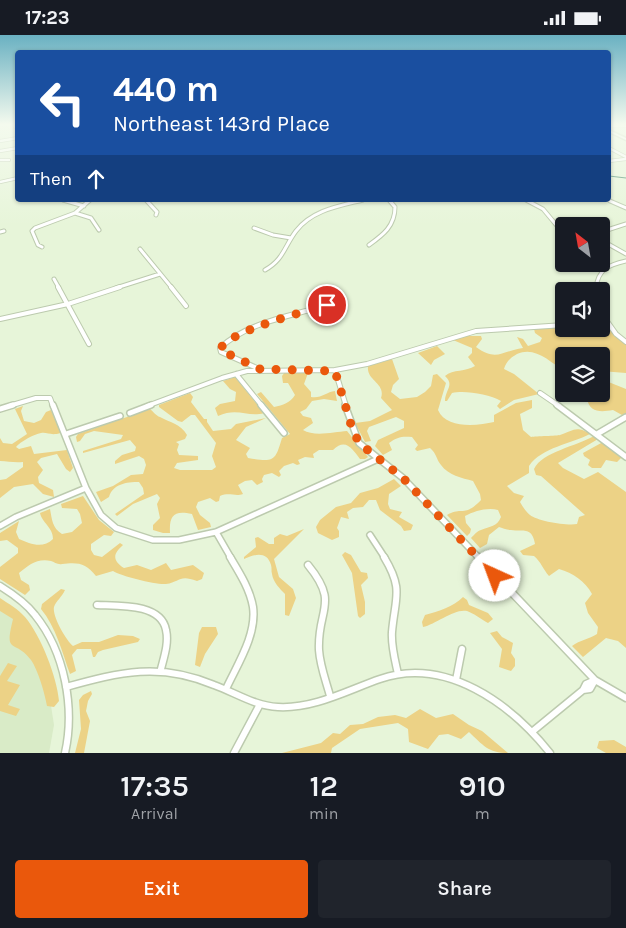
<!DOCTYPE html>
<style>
:root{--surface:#171b24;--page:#20242c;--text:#f1f3f6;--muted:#9ea1a6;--accent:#ea580c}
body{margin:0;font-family:Karla,sans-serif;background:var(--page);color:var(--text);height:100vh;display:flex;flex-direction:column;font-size:19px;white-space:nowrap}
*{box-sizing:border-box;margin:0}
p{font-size:16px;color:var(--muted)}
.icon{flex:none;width:28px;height:28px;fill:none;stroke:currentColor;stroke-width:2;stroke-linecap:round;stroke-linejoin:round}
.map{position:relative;height:718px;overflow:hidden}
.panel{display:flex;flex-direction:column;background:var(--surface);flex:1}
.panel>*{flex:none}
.top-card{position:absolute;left:15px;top:15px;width:596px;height:152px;border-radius:5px;box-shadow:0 1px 4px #0004;background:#1a4fa0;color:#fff;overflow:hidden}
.needle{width:32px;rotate:329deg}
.tools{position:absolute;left:555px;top:182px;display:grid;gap:10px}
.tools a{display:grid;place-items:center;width:55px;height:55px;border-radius:5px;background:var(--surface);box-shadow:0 1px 4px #0004;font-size:25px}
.pin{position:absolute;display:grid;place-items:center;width:42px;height:42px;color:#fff;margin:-21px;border:2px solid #fff;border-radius:50%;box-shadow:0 1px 5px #0007}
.me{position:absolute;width:55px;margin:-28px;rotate:317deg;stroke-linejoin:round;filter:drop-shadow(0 0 4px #0008)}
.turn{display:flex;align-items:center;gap:18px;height:105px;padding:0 15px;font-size:22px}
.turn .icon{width:65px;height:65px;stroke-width:2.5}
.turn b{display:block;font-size:35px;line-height:42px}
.then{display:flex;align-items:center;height:48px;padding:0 15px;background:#0003;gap:10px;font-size:19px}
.eta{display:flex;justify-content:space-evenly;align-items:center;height:85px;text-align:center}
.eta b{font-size:30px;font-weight:600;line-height:35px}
.button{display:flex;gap:10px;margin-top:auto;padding:10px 15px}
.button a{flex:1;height:58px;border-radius:5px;background:var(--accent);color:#fff;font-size:20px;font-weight:600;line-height:58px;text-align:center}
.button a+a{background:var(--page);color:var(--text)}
.status{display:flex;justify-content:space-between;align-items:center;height:35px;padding:0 25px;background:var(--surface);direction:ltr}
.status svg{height:14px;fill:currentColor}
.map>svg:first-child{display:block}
.built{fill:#d9ebc7}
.green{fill:#ecd286}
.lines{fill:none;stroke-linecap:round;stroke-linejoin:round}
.stream{stroke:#43886b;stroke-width:1}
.minor-far4-casing{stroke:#bccaae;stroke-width:4}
.minor-far3-casing{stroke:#bccaae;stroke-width:5}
.minor-far2-casing{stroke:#bccaae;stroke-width:6}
.minor-far1-casing{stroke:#bccaae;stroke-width:8}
.minor-casing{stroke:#bccaae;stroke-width:9}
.secondary-casing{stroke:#bccaae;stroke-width:3}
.minor-far4{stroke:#fff;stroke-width:2.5}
.minor-far3{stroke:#fff;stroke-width:3}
.minor-far2{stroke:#fff;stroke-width:4}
.minor-far1{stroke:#fff;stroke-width:5}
.minor{stroke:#fff;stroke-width:6}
.secondary{fill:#fff;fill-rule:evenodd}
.route{stroke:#ea580c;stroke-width:9;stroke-dasharray:0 16.2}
</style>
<div class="status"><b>17:23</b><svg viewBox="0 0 49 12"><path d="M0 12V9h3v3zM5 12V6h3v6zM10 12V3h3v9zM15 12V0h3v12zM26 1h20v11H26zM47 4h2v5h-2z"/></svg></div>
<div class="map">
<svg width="626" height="718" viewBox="0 0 626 718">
<rect width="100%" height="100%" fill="#e7f5d9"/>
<path class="built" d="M0,568L12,577L48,651L54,690L49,718H0Z"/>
<path class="green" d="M564,292V294L608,292L626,309V338L601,336V321H564V336C549,326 535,311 517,319C510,323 506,327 504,334L514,339L539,359L514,365L500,374L497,371L501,366C489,359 464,355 452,358L447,366H445C445,355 455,350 445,341C453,334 466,337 475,331L468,322L472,318V313L453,305L463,301H481L482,304L476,312C497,327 501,316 523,313L517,302L523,304L528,311L540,307L542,303L535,298L534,294Z
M437,311L445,319L434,325L431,330L418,318Z
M392,324L399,344L393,350L391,357L400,364L417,362L425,357L431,351L433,340L437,339L446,348L438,375C446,394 477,391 494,387V380L516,368L532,365V373L520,379L523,395L531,402C536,401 557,401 560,400C573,396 576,390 590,399C571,409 542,412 529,431V438L507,451L514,458L524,461L520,467C523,472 526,477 530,480C537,486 567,491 577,489L579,482L585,480L541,441L536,440L534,434C542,417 577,411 594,401L598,404L558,428L563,433L584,444L598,437L626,457V613L618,606L606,603L583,622L572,611C580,605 589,604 597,599L598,592L588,578L585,568L592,559C585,546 573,538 559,534L549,541C543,534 541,527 534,521L523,520L520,516L535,509C532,491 523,497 511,495C507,495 502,493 499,492L489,500L487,509L480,513L471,503C474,500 477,496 481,495C490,491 497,492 501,482L498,475C488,472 474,476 465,481L466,488L471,494L470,498L467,501L447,480C462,471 464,483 481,465L480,459L473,446C462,443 448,440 441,430C436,424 437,419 430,413L417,416L415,414L418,410L412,402C402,401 397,402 389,408L392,415L383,420L375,411L378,405L404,393V386L396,382L369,392L367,396L371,406L365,407L355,388L370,386L392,375L381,363C386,348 366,346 368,331Z
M285,337L308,338L304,349L311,357V362C321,364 326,357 335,356L337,366L324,364L312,366L306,374L300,377L303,381L311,383L313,388L303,395C314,402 334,397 347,396L368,422L365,424H360C353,415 346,402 333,415H319L313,419L314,423L305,422L298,425L300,429L297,430L293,428L284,431L279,436L281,440L279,442L272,438L264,440L262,444L263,447L257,450L252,445L245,446L238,450L243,459C235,462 230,457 220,461L219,466L216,467L210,463L198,467L196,472L200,480L210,488L211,492L198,495L192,479C174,475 169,480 170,498H163L153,495V490L160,483L157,469L160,463L157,459L133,469L117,481L115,479L144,459L143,453L139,447C126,447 113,449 109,462L101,467L96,457L113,451L131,440L143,439L146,430L144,424L139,421L115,429V426L122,420L135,416L136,412L130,405L83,418V416L121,404L123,400L94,396L85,399L80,406L77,407L76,402L78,399L150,374C153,376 156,381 160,382C169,387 181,389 187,400L185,404L176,407L179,409L177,415L179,420L198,421V425L177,428L174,433L180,435H212L216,432L212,421L216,408L195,380H191L182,387L178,386L159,372V370L190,358L193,362L191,367L204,384H207V387L213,396L231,394L236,389L266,383L246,392L236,405L250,413L246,419L248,423C274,427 275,427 282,403L290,399L257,359L261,357L274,372C283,370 290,368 295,360L288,348H283L282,341Z
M235,342L264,378C248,383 238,372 218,381L215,373L220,369L235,366L236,357L230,354L223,346Z
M601,344L626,354V378L622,380L613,375C601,377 589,378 587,363L593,361L590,359H601Z
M23,371L21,376L24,386L34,388L41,385L46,377L51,375L61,398C50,401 48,397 41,398C34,399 20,407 16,412L19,414L31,411L34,419L67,415L73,433L70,437L66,434L57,419L41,423L37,427L43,435L38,442L39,448L53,455L54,462L43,459L33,449L14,452L0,463V445L6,444L23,432V427C14,428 8,426 0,426V403L3,408L12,409L27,399L15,374Z
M603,407L622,422L617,427L606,425L601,433H592L588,430L590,425L584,421L583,418Z
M394,444L401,451L389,459L388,469L390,474L402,477L399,482L413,490L411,495L404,496L401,491L380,475L376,465H369L363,472L353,473L347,477L349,484L341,482L337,493L339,496V502L332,505L318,498L316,492L320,485L336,472L351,468L360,458L378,453Z
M83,461L99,485L114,497L111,501L104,500L91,509V515L94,520L102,522L120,508L123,510C113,519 112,525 124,533L137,530L151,535L166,528L171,535L193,530L204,538L202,544L197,546C179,539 180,547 166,549C156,550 121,541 113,536L96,541C86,528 78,527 62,529C58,530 54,527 51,526C37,523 29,530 19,538L21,545L29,550L30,555L25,560L0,544V532L18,518V513L7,505L0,506V498L19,486L16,497L19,504C30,509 43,514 53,504C53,492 42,488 40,478L50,474C52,484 52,493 62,499L72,497L82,488L80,479L77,474L62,473L61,469Z
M304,494L274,524L279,542L293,554L296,563L289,581L285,580V559C280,554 273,547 272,539C271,536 272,533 271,530C267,516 255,519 244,524V522L256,512L255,503L258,502L269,509H274V503L280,499L287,501Z
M345,517L351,520L361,537L367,538L368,543L361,550L365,567V579L360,583L358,581L352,538L342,520Z
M61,554L65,555C62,562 56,566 54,572C52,581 66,605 73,611L82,607H99L118,600L133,601L140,604L138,607L103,615L98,617L95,622H93L91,614H77L72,620L76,636L70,639C62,617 56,592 41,574L42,569Z
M463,562L467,565L469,570L488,578L493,584L488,588C481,584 473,578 467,576C455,573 436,589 423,592L422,587L425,580C439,576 453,572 463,562Z
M0,563C9,569 18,574 25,582C41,601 57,642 59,666L54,672L47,671C45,659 38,635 31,625C14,603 4,621 13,584L0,576Z
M202,592H216L218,599L205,619L200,632L195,630L199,598Z
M497,596L502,602L513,608L511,618L515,624V631L511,636L499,632L502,614L490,598Z
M8,628L17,631L7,646L20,650L8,670L20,674L16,681L0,676V641Z
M91,656L92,659L88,666L86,676L90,686L84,718H75L81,694L79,665L83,660Z
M420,674L436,683L453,679L469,690L482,696L508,718C488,718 483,710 469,697L461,704L448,699L439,700L428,714L409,707L408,694L398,688L360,694L332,713L331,718H282L321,708L333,698L340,699L350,690L363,689L378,682L395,680L406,683Z
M614,705L626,712V718H606L597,713L599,706Z"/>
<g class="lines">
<path class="stream" d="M609,141L626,143"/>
<g class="minor-far4-casing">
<path id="minor-far4" d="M14,90L18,95
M609,91H626
M0,106L18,103
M609,113L626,122
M0,116L18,113
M0,125H9
M609,126L626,124
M0,147L18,143"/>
</g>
<g class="minor-far3-casing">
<path id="minor-far3" d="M63,165L84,171
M146,165L157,177L156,180
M526,165L543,174L558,192L564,196
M610,166L626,173
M75,178L91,183L99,195
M254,193L273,200L291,203
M0,197L4,196
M601,197L626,189
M601,205L626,219
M369,210C383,200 395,191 395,172L389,165
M42,212L38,210L32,196L35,193L75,178L90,165
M140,214L172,253
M265,235C284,224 284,212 296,196C312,175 339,171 363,165
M54,244L59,253
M116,253L160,239
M596,253C598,234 609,230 626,226"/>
</g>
<g class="minor-far2-casing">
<path id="minor-far2" d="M58,252L89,309
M171,252L186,271
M596,256V252
M601,278L616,299L626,307
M0,284L68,269L120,252
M259,334L221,317L220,313C247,287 292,281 327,270
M335,335L346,371
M236,339L262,371
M540,358L559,371
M9,371L36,363H50L53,371
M147,371L222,343L247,336L335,335L367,329L476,296L564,290"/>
</g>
<g class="minor-far1-casing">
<path id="minor-far1" d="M53,370L86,453L101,480L116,493L153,505H179L216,497L378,424
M261,370L284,398
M345,370L359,408L403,443L479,523
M557,370L626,422
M0,374L13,370
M130,378L151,370
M66,399L120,381
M597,399L626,382
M0,491L16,482L86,453
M216,497L231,523
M370,500L385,523"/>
</g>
<g class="minor-casing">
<path id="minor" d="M384,522C404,555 395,562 392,597C391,611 395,625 398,639
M478,522L595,645L626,663
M308,530C340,569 317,574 319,615C320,631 326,646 330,661
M0,551C13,559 26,568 35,580C65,617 75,673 65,718
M97,570C118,571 161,568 166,595C169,608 164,622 161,634
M456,645L462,614
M66,652C120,637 160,627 214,650C236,658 255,671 278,672C314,674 348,655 380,644C446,621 511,669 550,718
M226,654C237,630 257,600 253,572C250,554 239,537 230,522
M583,655L586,649L595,645
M533,696L583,655L590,654L595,645
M234,718L259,671"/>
</g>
<g class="secondary-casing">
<path id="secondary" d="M609,95L626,103V105L609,97Z"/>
</g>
<use href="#minor-far4" class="minor-far4"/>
<use href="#minor-far3" class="minor-far3"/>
<use href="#minor-far2" class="minor-far2"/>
<use href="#minor-far1" class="minor-far1"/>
<use href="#minor" class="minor"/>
<use href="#secondary" class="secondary"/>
</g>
<linearGradient id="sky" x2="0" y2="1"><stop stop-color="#6ab1c2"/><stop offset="0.47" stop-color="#f4faee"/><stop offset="1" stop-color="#f4faee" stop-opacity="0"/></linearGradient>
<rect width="626" height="190" fill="url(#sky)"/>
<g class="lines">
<path class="route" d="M327,270C307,276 225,297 220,315L260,334L335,336L352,393L359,408L403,443L495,541"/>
</g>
</svg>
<div class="tools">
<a><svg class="needle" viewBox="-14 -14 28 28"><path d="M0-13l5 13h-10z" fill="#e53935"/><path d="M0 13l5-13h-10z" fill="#9ea1a6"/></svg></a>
<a><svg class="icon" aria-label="sound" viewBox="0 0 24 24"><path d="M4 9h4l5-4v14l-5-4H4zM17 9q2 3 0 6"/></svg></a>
<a><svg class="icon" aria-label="layers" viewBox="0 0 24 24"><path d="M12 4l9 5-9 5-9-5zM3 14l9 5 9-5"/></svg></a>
</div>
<div class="pin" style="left:327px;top:270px;background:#d93025"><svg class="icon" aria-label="arrive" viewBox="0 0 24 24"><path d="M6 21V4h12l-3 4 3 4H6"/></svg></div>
<svg class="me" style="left:495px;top:541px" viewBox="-20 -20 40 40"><circle r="19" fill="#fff"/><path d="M0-13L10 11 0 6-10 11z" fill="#ea580c"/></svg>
<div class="top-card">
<div class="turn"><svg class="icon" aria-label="left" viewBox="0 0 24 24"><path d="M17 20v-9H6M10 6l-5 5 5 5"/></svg><div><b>440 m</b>Northeast 143rd Place</div></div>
<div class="then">Then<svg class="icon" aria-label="ahead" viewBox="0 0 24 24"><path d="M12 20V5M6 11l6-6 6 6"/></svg></div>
</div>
</div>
<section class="panel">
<div class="eta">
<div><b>17:35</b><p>Arrival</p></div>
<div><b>12</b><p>min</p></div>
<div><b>910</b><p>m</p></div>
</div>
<div class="button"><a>Exit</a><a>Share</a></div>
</section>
